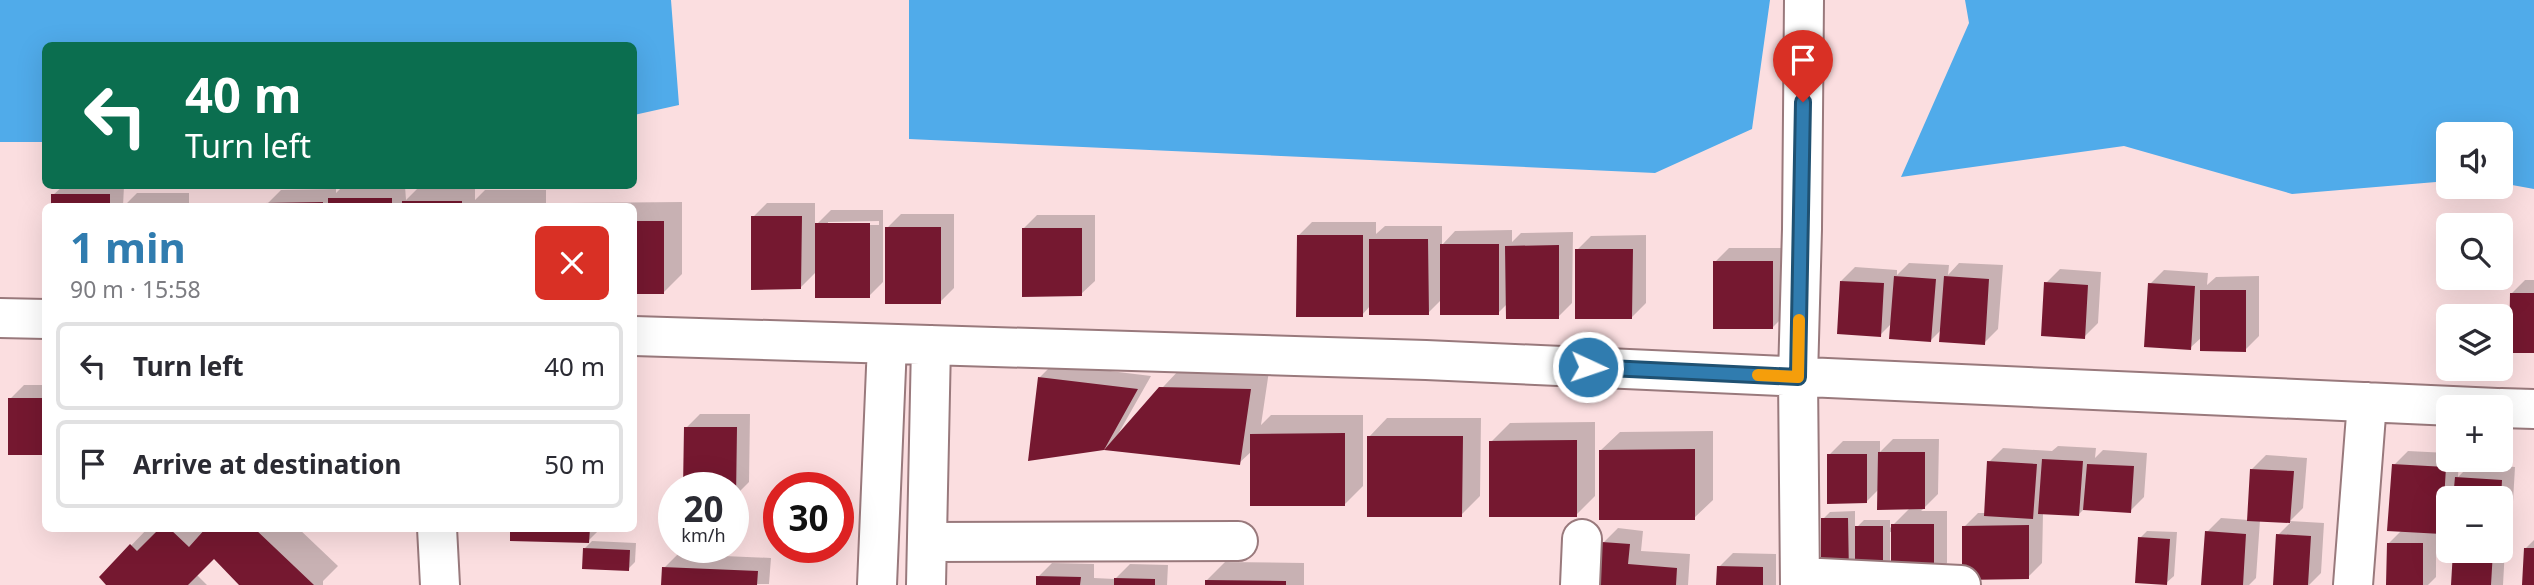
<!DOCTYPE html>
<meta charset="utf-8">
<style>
:root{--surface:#fff;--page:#f2f2f3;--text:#2b2b33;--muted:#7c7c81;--line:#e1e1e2;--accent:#307caf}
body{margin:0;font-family:"Noto Sans",sans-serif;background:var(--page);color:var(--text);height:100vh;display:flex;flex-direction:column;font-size:26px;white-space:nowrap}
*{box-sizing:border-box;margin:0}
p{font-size:23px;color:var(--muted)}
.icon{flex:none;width:38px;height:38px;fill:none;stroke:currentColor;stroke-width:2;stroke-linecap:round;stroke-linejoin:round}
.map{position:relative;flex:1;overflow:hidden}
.sheet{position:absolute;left:42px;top:203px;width:595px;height:329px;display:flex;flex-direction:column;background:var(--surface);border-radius:10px;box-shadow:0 7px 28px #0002}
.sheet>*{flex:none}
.top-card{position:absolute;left:42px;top:42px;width:595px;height:147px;border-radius:10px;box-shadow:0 7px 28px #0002;background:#0b6e4f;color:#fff;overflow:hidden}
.controls{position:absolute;left:2436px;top:122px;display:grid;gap:14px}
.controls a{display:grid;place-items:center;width:77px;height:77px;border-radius:10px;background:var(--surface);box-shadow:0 7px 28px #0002;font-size:35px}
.speed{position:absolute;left:658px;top:472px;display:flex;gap:14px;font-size:35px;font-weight:700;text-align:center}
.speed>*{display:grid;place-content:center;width:91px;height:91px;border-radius:50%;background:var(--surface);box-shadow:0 7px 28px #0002;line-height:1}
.speed small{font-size:18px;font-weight:400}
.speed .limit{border:10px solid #d22;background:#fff;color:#111}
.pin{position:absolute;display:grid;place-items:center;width:60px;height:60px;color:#fff;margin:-72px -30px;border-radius:50% 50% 50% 0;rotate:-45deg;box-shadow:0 0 7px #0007}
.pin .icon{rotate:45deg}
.me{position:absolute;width:77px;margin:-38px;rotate:93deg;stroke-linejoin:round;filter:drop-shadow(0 0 5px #0008)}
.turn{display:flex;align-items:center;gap:24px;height:147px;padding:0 28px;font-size:32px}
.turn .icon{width:91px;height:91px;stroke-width:2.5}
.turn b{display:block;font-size:49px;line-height:60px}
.round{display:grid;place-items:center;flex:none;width:74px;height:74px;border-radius:10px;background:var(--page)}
.summary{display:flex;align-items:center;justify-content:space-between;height:119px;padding:0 28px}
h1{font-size:42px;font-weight:700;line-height:52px;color:var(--accent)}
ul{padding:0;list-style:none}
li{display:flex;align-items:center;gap:21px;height:88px;margin:0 14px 10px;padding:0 14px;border:4px solid var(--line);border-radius:10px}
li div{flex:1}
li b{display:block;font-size:26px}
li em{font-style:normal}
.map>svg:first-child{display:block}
.water{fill:#50abea}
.shadow{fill:#0003;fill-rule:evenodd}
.building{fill:#751830}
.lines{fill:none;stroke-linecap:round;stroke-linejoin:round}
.minor-casing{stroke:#99797c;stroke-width:42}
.minor{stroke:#fff;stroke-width:38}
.route-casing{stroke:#1f5172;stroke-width:18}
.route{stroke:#307caf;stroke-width:12}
.slow{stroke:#f59e0b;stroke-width:12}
</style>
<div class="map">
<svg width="2534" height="585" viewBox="0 0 2534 585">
<rect width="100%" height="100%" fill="#fbdee0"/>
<path class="water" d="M0,0H671L679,105L634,115V46H46L45,142H0Z
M909,0H1770L1752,129L1655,173L909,139Z
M1965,0H2534V189L2501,183V135H2448V181L2292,194L2124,146L1901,177L1969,23Z"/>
<path class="shadow" d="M63,186H124L123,206H53V195Z
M343,186H405L406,200L418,188H475V200L485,190H546V206H267V204L281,190L336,189V193Z
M137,193H189V206H124Z
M682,202V274L664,292L634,293V206H565L569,203Z
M767,203H815V226L831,210H883V282L869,296L816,272L801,287L753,217ZM879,221V225H828V222Z
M901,214H954V288L940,302L887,228Z
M1037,215H1095V281L1081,294L1023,229Z
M1312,222H1376V234L1385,226H1442V245L1455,231L1512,230V242L1521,233L1573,232L1572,303L1558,317L1507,304L1498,313L1441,300L1428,313L1370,306L1362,315L1298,236Z
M1646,235V303L1632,317L1577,250L1591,236Z
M1729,248H1787L1786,314L1772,328L1715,262Z
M1909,263L1949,265L1948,275L1959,263L2003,265L1998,329L1984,343L1942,329L1931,340L1892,323L1880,335L1841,281L1855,267L1897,270V275Z
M2060,269L2101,272L2098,323L2084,337L2046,283Z
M2164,270L2208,273L2207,285L2216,277L2259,276V336L2245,350L2202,337L2190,348L2150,284Z
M2525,280H2534V351L2511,294Z
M1053,364L1151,376L1117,436L1180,369L1269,371L1261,425L1271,415H1363V486L1345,504L1252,451L1239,463L1104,448L1039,378Z
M24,385H46V454L10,399Z
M700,414H750L749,482L735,496L733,488H685L686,428Z
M1387,418H1481L1480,496L1461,515L1369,437Z
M1595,422V496L1576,515L1491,442L1510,423Z
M1713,431V500L1694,518L1601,450L1620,432Z
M1893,439H1939L1938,494L1921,511H1947V563L1933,577L1893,532H1890V570L1823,573V519L1830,512L1855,511V529L1864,520H1890V528L1910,508L1879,489L1866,502L1829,455L1843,441H1880V452Z
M2058,446L2096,448L2095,458L2103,450L2147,453L2144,497L2130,511L2084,509L2078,515L2043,513L2042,563L2028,577L1964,527L1978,513H1986L1989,462L2003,448L2052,451Z
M2408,451L2448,453V460H2459L2458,477L2471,464L2515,467L2512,519L2501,530H2506L2503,585H2452L2455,551H2501V499H2448V525L2441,533L2436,532V577L2428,585H2388V544L2402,530L2394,465Z
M2266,455L2307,458L2303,508L2290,521L2324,523L2321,573L2309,585H2275L2278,535L2291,522L2260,520L2256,578L2249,585H2203L2207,532L2221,518L2249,520L2252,469Z
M148,528H157L160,531L162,528H298L338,566L323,581V585H242L214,556L196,574L207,585H108L101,577Z
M512,528H601L588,541Z
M1618,528L1643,531L1641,551L1690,554L1688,585H1600L1604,542Z
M2147,531L2177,532L2174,576L2166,583L2140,538Z
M2534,540V585H2524L2526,548Z
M592,541L636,543L635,562L628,569L585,548Z
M1733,553L1776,554V585H1718L1719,567Z
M678,554L771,558L769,584L663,585L664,568Z
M1225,562L1304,563V585H1206V581Z
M1052,563L1094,564V578L1115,579L1130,564L1168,565L1167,585H1038V577Z"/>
<path class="building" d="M51,194H110V206H51Z
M328,198H392V206H328Z
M402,201H462V206H402Z
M323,202V206H265V203Z
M470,203H533V206H470Z
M751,216H802L801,289L751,290Z
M634,221H664V294H634Z
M815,223H870V298H815Z
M885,227H941V304H885Z
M1022,228H1082V296L1022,297Z
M1297,235H1363V317H1296Z
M1369,239H1428L1429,315H1369Z
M1440,244H1499V315H1440Z
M1559,245V319H1506L1505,246Z
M1575,249H1633L1632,319H1575Z
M1713,261H1773V329H1713Z
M1894,276L1936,279L1931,342L1889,339Z
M1944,276L1989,279L1985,345L1939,342Z
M1840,281L1884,283L1881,337L1837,334Z
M2044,282L2088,285L2085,339L2041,336Z
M2148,283L2195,286L2191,350L2144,347Z
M2200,290H2246V352L2200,351Z
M2510,293H2534V353H2509Z
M1038,377L1138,389L1104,450L1028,461Z
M1159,387L1251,389L1240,465L1104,450Z
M8,398H46V455H8Z
M684,427H737L736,498H733V488H683Z
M1345,433V506H1250V434Z
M1367,436H1463L1462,517H1367Z
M1577,440V517H1489V441Z
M1695,449V520H1599V450Z
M1878,452H1925V509L1877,510Z
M1827,454H1867V503L1827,504Z
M2042,459L2083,461L2079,516L2038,514Z
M1987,461L2037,464L2033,519L1984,516Z
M2087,464L2134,466L2131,513L2083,510Z
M2392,464L2446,467L2442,534L2387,531Z
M2250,469L2294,471L2290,523L2247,521Z
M2455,477L2502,480L2501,499H2453Z
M1821,518H1848L1849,575H1821Z
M1891,524H1934V579H1891Z
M2029,525V579L1962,580V526Z
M1855,526H1883V579H1855Z
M160,528H169L189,547L206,528H254L314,585H239L214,559L188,585H106L99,577L130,544L137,551Z
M510,528H590L589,543L510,541Z
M2205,531L2246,534L2243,585H2201Z
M2276,534L2311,536L2308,585H2273Z
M2138,537L2170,539L2167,585L2135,583Z
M1602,542L1630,544L1628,564L1677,568L1676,585H1599Z
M2387,543H2423V585H2386Z
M583,548L630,550L629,571L582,569Z
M2524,548H2534V585H2522Z
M2453,551H2493L2491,585H2451Z
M1717,566L1763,567V585H1716Z
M662,567L758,571L757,585H661Z
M1036,576L1081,577L1080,585H1036Z
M1114,578L1155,579V585H1114Z
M1205,580L1286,581V585H1205Z"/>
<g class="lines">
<g class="minor-casing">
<path id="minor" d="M0,318L46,319
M634,336L1426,360L2497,408
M2501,408L2534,409
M437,528L440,585
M927,542L1238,541
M1800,577L1961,585
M877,585L887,344
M926,585L931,345
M1580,585L1582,539
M1800,585L1798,377L1802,229L1804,0
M2353,585L2367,402"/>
</g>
<use href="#minor" class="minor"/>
</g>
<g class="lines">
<g class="route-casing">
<path id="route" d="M1588,367L1798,377L1803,102"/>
</g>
<use href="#route" class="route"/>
<path class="slow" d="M1758,375L1798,377L1799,320"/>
</g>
</svg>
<div class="controls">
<a><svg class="icon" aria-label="sound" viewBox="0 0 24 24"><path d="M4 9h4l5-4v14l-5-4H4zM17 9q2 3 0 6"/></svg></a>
<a><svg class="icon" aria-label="search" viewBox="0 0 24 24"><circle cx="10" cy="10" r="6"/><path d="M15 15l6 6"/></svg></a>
<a><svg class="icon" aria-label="layers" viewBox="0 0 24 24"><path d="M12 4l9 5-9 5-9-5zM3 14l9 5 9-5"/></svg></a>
<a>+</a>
<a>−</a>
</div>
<div class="speed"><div>20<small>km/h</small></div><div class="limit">30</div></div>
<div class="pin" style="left:1803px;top:102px;background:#d93025"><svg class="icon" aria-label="arrive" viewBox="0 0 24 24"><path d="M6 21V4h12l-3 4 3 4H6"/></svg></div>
<svg class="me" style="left:1588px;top:367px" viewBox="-20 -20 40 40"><circle r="17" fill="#307caf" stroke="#fff" stroke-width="3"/><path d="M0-11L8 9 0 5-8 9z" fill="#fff"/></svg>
<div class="top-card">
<div class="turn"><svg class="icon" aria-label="left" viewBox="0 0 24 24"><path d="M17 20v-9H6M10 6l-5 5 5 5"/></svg><div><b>40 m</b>Turn left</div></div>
</div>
<section class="sheet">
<div class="summary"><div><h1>1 min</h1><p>90 m · 15:58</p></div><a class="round" style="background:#d93025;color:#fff"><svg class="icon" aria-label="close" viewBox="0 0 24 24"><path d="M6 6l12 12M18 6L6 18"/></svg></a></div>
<ul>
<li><svg class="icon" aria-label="left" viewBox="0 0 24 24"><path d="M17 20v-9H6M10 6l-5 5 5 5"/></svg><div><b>Turn left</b></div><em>40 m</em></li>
<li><svg class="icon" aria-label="arrive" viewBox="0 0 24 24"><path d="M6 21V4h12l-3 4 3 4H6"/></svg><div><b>Arrive at destination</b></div><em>50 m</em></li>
</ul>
</section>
</div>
